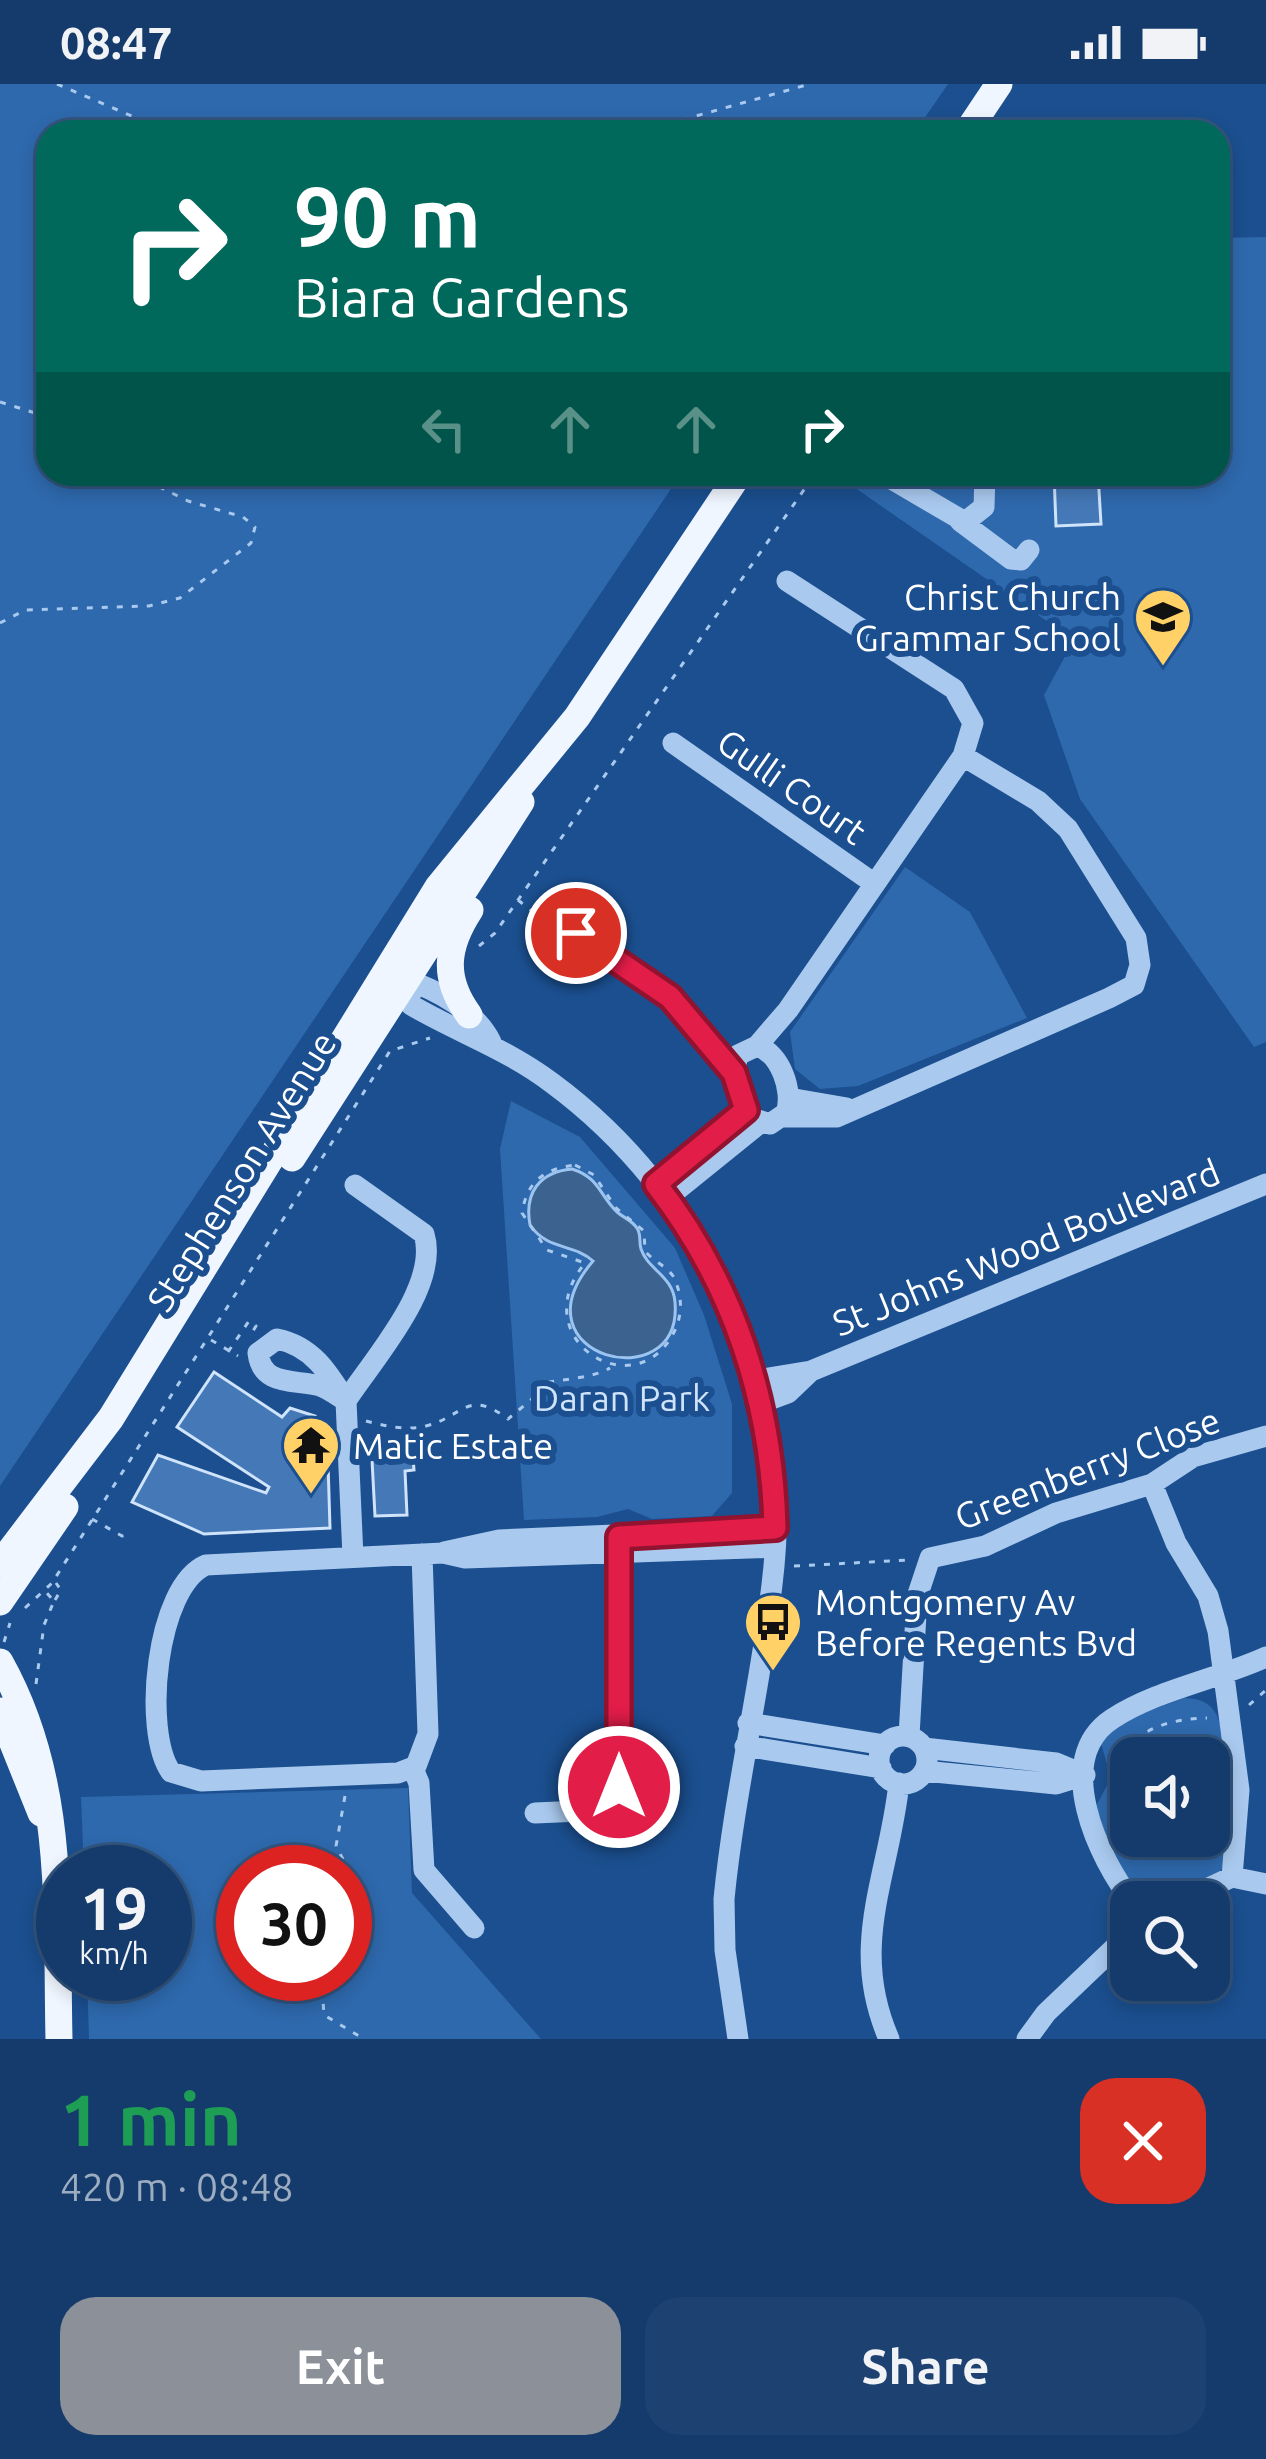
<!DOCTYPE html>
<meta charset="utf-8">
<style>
:root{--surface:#143b6b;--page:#1d4271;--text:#f1f3f6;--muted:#9dadc1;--line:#33557e;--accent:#8c9099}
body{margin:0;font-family:Ubuntu,sans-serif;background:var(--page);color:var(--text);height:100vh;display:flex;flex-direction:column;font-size:45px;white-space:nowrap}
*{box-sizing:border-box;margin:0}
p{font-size:39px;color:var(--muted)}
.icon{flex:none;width:66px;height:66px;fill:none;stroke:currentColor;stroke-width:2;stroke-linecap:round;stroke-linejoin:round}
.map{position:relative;height:1955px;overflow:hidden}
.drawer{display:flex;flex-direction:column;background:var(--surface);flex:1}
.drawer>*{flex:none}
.hud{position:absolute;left:36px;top:36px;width:1194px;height:366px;border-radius:36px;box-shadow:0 6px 18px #0003,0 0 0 3px var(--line);background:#00695c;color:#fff;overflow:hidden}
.buttons{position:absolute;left:1110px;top:1653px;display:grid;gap:24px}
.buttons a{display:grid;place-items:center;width:120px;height:120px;border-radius:24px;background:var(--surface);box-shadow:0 6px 18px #0003,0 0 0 3px var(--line);font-size:60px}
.speed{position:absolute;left:36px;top:1761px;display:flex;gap:24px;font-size:60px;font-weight:700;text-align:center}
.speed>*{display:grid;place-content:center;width:156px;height:156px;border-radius:50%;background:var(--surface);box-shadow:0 6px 18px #0003,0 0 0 3px var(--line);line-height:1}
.speed small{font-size:30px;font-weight:400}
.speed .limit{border:18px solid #d22;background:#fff;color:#111}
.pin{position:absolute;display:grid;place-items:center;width:102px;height:102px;color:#fff;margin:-51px;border:6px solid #fff;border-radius:50%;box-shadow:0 3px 12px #0007}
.me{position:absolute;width:132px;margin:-66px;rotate:0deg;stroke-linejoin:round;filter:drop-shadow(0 0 9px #0008)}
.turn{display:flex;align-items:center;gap:42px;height:252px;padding:0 60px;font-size:54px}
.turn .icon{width:156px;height:156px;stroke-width:2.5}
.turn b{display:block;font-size:84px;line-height:102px}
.lanes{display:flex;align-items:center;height:114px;padding:0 60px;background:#0003;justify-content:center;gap:60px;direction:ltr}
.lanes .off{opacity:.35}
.round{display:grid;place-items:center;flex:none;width:126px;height:126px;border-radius:36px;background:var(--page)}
.headline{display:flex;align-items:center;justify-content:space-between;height:204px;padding:0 60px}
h1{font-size:72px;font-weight:700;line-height:90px;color:#1e9e55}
.cta{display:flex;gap:24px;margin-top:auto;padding:24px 60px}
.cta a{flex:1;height:138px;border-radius:36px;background:var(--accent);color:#fff;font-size:48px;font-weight:700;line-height:138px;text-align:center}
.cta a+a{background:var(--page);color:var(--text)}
.status{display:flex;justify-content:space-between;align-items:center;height:84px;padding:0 60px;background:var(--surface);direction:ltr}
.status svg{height:33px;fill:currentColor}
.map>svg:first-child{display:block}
.green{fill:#2e69ad;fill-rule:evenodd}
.water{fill:#3c6290;stroke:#9cc4f0;stroke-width:3}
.building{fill:#4478b7;stroke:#cfe3fa;stroke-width:3}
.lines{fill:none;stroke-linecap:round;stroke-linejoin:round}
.path{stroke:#a9c9ee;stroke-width:3;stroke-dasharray:6 9;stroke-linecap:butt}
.minor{stroke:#a9c9ee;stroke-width:21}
.major{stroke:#f0f6ff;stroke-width:27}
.route-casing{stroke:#92132f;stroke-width:30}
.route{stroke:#e11d48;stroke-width:21}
.labels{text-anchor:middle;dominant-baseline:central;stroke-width:12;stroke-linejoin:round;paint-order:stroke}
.poi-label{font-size:36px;fill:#fff;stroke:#1b4f8f;text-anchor:start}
.street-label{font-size:36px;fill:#fff;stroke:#1b4f8f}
.park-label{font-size:36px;fill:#cfe3fa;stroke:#1b4f8f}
</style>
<div class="status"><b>08:47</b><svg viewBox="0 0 49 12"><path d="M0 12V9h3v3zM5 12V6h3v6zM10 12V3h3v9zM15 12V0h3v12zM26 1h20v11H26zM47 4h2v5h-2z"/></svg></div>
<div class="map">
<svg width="1266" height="1955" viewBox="0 0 1266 1955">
<rect width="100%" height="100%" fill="#1b4f8f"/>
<path class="green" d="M0,0H948L915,48H48V390H681L0,1402Z
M1266,153V958L1254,963L1080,715L1044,611L1074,556L838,392L1218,390V154Z
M905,783L970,828L1027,934L858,1002L820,1005L795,985L790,948Z
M511,1017L580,1053L675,1164L704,1231L732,1320V1409L712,1432L652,1435L628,1425L597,1433L524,1436L500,1065Z
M1184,1614C1197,1614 1209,1617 1216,1630C1230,1656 1238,1764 1220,1788C1208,1804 1169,1815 1150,1816C1118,1801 1106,1752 1096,1722L1111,1694L1101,1659L1124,1636ZM1131,1674H1209V1752H1131Z
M408,1704L412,1809L541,1955H89L87,1890H165V1788H84L81,1713ZM345,1788V1890H243V1788Z"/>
<path class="water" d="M572,1085C600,1094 599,1111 617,1128C625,1135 634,1137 638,1146C641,1152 639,1159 641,1165C648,1186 673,1192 675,1218C683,1316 510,1274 593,1177C573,1159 548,1167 530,1141C524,1108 540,1088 572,1085Z"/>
<path class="building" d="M1054,390H1098L1101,440L1056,442Z
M214,1288L282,1333L290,1324L315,1332L312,1350L324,1353L316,1379H328L330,1444L204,1450L132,1418L158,1371L266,1409L269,1403L177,1343Z
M413,1374L414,1386L405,1387L407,1431L375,1432L372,1376Z"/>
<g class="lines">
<path class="path" d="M57,0L169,48
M639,48L810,0
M0,318L48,333
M0,539L25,526L149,522L180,514L251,459L255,443L243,433L188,417L133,390
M518,816L534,829
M479,862L495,849L815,390
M575,1081L594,1091L616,1124L644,1147L645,1167C653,1177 666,1182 673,1192C682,1209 683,1229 675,1246C638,1326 522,1256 585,1179L547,1166L522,1129C527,1097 544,1085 575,1081Z
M211,1256L238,1272
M228,1268L249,1237L256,1242L253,1247
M366,1337C385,1342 407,1347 426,1342C463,1333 467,1304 508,1335L532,1315L535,1301C558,1295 592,1295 610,1284
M92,1435L122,1452L132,1450
M794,1482L910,1476
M55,1516L61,1506L56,1499
M25,1524L52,1499L390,967L430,954
M4,1558L10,1539
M36,1600L44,1541L54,1517L46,1508
M1249,1621L1266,1606
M345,1712L336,1762L359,1806L345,1828
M1109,1724C1126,1710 1118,1697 1123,1678C1133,1642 1176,1635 1207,1634
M321,1890L324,1931L364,1955"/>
<path class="minor" d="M883,390L965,438L984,423L985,390
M960,437L1011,475L1021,476L1029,466
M787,497L954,605L973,639L963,672
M673,659L872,798
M549,841C636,867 676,927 734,989
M406,888L411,921C459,949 507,965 552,999C700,1108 792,1298 774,1482C763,1594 735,1703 724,1815L725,1866L738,1955
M397,900L405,895C437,906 476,927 491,958
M757,962L788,926L963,672L1038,717L1068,745L1136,854L1140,881L1134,901L1109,914L837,1033H783
M757,962C780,969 794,1007 786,1029L770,1040L749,1033L734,989L738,971Z
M789,1014L847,1024
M656,1100L745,1026
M667,1114L760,1039
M756,1296L811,1287L1266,1100
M761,1319L788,1309L811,1287
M1152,1400L1176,1459L1208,1512L1218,1547L1239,1706L1232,1793L1179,1818
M444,1468L499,1456L775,1444
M422,1470L428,1650L416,1682L398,1689L201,1697L171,1688C142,1648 156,1502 206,1481L443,1469L465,1474L775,1463
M353,1473L346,1317C338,1312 329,1305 320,1302C295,1295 262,1303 258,1269L277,1255C312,1262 328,1288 346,1317C374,1274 440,1202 424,1150L355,1101
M748,1639L885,1661
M909,1652L917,1513L930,1474L985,1462L1056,1429L1152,1400L1193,1373L1266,1352
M879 1676a24 24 0 1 1 48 0a24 24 0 1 1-48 0Z
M745,1662L881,1684
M924,1664L1056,1679L1085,1691
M413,1685L419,1699L424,1786L474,1844
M924,1687L1056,1700L1085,1691
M535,1729L604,1726L619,1713V1453
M1232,1793L1266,1800
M1133,1818C1099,1776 1051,1675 1112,1635C1156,1606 1218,1595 1266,1573
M889,1955C848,1861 889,1793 899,1699
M1027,1955L1046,1929L1131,1848"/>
<path class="major" d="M967,48L999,0
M469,931C442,894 446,863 470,826
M292,1074L521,718
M0,1480L111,1334L438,803L577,633L739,390
M0,1518L65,1423
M0,1578C66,1696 56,1824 59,1955
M0,1627L41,1729"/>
</g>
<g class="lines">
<g class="route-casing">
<path id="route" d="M576,849L670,913L734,989L746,1026L656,1100C734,1200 772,1318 775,1444L619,1453V1703"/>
</g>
<use href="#route" class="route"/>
</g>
<defs>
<g id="school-pin" transform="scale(3)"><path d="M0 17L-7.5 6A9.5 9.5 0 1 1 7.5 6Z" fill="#ffd166" stroke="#1b4f8f"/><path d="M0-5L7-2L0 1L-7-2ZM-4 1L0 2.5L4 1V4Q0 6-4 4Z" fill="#111"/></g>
<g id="temple-pin" transform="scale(3)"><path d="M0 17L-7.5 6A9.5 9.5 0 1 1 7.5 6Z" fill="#ffd166" stroke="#1b4f8f"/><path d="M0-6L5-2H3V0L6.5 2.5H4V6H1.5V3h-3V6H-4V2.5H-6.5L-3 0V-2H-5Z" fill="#111"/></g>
<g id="bus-pin" transform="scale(3)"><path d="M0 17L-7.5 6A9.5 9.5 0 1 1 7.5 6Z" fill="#ffd166" stroke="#1b4f8f"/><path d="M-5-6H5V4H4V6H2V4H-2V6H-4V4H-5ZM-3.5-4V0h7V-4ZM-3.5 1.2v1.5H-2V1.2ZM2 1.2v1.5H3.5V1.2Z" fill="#111"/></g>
</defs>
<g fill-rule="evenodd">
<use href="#school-pin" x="1163" y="533"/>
<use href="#temple-pin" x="311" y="1361"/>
<use href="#bus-pin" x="773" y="1538"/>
</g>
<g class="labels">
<g class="poi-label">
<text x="1121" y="512" text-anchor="end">Christ Church<tspan x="1121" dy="41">Grammar School</tspan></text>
<text x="353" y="1361">Matic Estate</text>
<text x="815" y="1517">Montgomery Av<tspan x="815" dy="41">Before Regents Bvd</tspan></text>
</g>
<g class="street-label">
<text transform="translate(792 702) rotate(35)">Gulli Court</text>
<text transform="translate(241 1087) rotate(-58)">Stephenson Avenue</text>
<text transform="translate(1026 1163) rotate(-22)">St Johns Wood Boulevard</text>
<text transform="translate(1087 1384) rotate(-21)">Greenberry Close</text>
</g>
<g class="park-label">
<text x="622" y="1313">Daran Park</text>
</g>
</g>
</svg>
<div class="buttons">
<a><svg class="icon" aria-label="sound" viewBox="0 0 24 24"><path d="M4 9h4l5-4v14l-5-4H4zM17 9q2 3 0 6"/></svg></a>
<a><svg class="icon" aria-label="search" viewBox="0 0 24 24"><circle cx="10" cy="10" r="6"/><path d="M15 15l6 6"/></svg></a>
</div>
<div class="speed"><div>19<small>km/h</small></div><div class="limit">30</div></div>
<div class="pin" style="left:576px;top:849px;background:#d93025"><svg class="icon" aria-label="arrive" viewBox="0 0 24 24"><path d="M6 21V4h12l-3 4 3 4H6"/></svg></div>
<svg class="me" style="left:619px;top:1703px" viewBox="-20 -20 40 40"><circle r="17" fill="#e11d48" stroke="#fff" stroke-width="3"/><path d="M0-11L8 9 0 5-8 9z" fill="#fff"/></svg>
<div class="hud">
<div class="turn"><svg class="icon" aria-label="right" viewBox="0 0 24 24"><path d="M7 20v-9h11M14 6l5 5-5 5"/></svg><div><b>90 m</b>Biara Gardens</div></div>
<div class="lanes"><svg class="icon off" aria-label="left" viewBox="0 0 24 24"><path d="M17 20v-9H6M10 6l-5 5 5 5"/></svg><svg class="icon off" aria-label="ahead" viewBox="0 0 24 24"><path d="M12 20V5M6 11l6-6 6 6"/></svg><svg class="icon off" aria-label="ahead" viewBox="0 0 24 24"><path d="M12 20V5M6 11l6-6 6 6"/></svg><svg class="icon" aria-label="right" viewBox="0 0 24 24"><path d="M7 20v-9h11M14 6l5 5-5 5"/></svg></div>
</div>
</div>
<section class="drawer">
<div class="headline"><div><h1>1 min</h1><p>420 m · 08:48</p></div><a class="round" style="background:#d93025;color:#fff"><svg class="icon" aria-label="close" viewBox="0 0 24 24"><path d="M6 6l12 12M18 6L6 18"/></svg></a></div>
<div class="cta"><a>Exit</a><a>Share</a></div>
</section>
